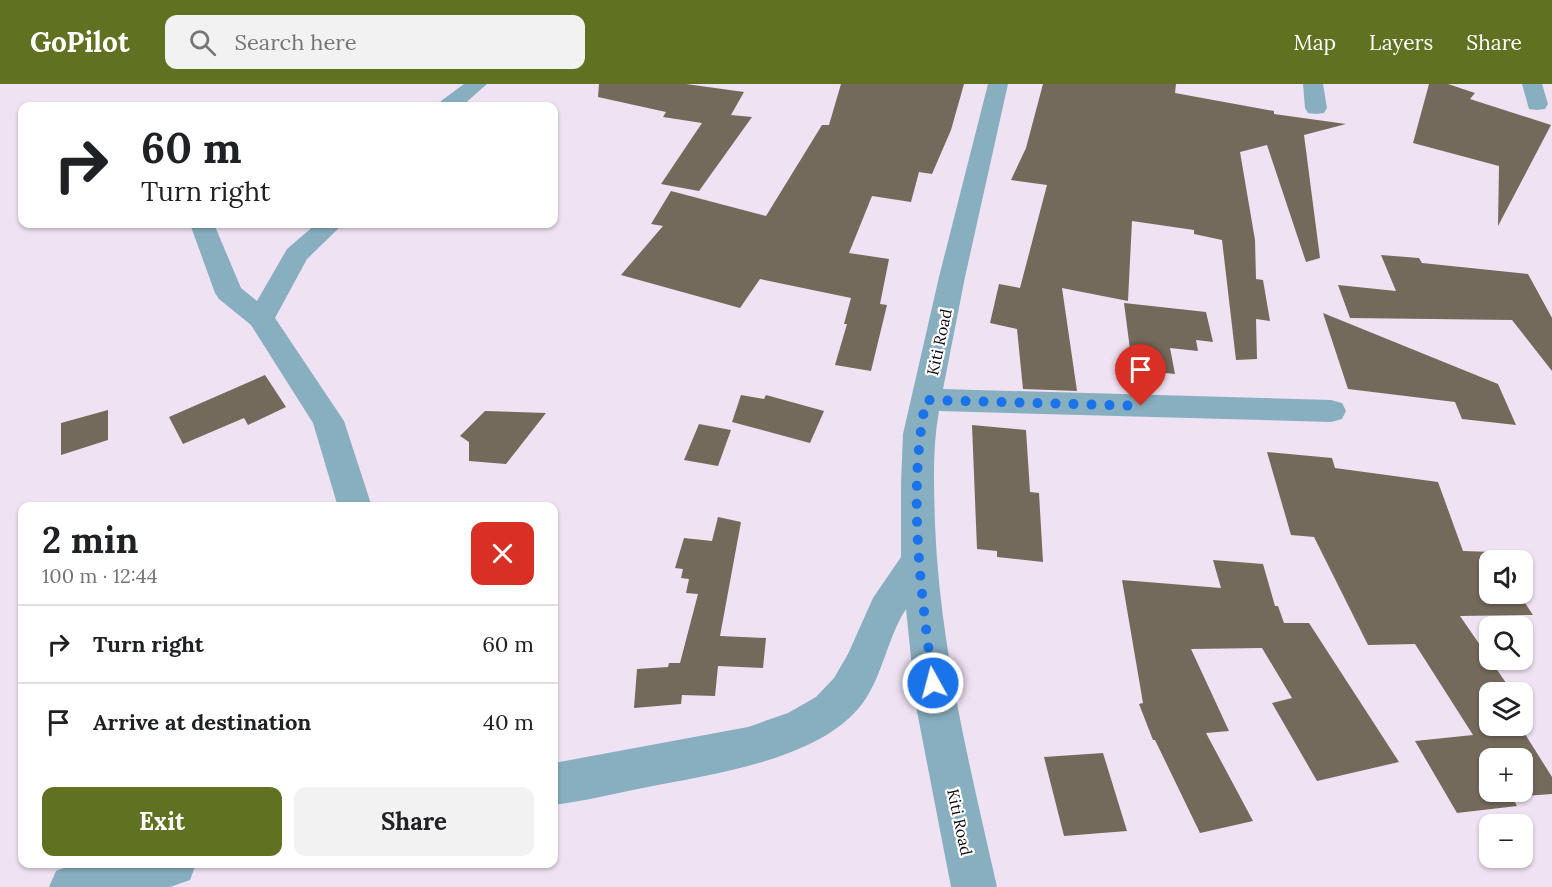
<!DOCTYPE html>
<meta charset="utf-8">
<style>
:root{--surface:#fff;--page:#f2f2f2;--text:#202124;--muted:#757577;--line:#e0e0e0;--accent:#607221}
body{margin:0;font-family:Lora,serif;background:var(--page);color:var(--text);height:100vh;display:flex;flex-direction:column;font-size:22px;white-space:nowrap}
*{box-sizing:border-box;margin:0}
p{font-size:20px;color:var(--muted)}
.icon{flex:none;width:33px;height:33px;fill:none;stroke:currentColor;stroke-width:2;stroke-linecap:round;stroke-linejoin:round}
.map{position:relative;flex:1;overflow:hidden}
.sheet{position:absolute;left:18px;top:418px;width:540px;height:366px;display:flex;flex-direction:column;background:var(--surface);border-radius:12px;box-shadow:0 2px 4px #0004}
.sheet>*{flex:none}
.hud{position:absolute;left:18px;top:18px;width:540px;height:126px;border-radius:12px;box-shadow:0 2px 4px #0004;background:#fff;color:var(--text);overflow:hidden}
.buttons{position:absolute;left:1479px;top:466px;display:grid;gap:12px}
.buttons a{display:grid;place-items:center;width:54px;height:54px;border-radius:12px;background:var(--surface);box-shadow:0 2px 4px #0004;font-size:30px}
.pin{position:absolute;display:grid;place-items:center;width:51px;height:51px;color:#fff;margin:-62px -26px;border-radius:50% 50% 50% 0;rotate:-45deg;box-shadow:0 0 6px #0007}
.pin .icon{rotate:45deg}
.me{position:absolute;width:66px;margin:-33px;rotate:353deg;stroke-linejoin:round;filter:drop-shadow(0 0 4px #0008)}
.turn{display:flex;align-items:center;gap:21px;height:126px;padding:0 24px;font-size:27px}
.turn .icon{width:78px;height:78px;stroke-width:2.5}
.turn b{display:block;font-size:42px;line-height:51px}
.round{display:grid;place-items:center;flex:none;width:63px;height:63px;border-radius:12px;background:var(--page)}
.head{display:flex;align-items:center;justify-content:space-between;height:102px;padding:0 24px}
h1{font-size:36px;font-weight:800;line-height:45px}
.action{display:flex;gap:12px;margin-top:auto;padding:12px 24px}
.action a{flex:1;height:69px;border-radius:12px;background:var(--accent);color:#fff;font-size:24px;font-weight:800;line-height:69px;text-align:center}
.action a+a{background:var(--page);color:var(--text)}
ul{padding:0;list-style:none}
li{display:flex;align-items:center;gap:18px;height:78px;padding:0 24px;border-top:2px solid var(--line)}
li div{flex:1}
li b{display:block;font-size:22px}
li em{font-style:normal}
header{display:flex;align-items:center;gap:36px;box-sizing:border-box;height:84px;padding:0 30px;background:var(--accent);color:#fff}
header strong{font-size:28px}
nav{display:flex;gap:33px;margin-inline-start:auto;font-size:21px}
.search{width:420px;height:54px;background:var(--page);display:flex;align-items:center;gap:15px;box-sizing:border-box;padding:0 21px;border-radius:12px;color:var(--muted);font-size:22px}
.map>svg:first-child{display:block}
.building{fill:#746a5b;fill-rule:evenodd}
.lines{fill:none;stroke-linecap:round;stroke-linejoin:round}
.minor{fill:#87afc0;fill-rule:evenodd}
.route{stroke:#1a73e8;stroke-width:10;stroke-dasharray:0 18}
.labels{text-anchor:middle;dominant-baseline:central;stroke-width:4.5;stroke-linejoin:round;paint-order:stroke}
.street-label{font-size:16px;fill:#110c11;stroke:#fff}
</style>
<header>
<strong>GoPilot</strong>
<div class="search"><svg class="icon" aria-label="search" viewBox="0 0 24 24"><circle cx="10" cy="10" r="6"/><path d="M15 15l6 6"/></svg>Search here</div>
<nav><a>Map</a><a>Layers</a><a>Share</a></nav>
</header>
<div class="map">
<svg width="1552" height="803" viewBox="0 0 1552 803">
<rect width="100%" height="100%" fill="#efe2f2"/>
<path class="building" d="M599,0H686L744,8L731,31L752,33L699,107L661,100L702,39L663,33L666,28L598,13Z
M841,0H964L951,46L932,90L919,88L911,118L872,112L849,169L889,175L880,220L887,221L871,287L835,281L847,240H844L851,214L760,195L740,224L621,191L663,142L651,140L671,107L766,132L822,41H829Z
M1043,0H1176L1175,9L1274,27V30L1346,40L1304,51L1320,174L1306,178L1267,61L1240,68L1255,156L1256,195L1263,196L1270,237L1256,235L1257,275L1236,276L1222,156L1194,150V146L1132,137L1128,217L1062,204L1077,307L1023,305L1017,245L990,239L999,200L1020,204L1047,101L1011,96L1026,64Z
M1429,0H1448L1475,9L1470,15L1551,41L1498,142L1499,82L1413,59Z
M1381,171L1419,174L1422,179L1528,190L1552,234V287L1512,236L1350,234L1338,201L1396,207Z
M1124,219L1206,228L1213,258L1196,256L1198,267L1170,264L1175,290L1136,286L1135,273H1131Z
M1323,229L1498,300L1516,341L1462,335L1455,318L1348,305Z
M265,291L286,323L248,341L244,334L183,360L169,333Z
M741,311L764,315L766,311L824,327L810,359L732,338Z
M108,326V356L61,371V339Z
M485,327L546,329L506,380L469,377V358L460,352Z
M699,340L731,346L718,382L684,376Z
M972,341L1026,346L1030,408L1039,409L1043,478L997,473V467L977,465Z
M1267,368L1332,374L1335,384L1438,398L1463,467L1493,468L1499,477H1490V510H1519L1533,531L1460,532L1513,609H1490V642H1520L1552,693V710L1512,713L1517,722L1457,729L1415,657L1473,651L1415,560L1368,561L1314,453L1291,451ZM1490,675H1522V708H1490Z
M718,433L741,438L720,552L766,554L763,584L718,582L715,612L682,611L681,620L634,624L637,585L668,583L669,579H680L698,510L686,509L689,495L681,494L683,485L675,484L684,454L712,457Z
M1213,476L1263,480L1275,522H1278L1284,539H1309L1399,678L1317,697L1272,619L1292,614L1262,564L1191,565L1229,647L1206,649L1253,737L1200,749L1155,656H1153L1139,620L1143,619L1122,496L1221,504Z
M1103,669L1127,747L1064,752L1044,673Z"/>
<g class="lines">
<path class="minor" d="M464,0H487L462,22H439L441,17Z
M988,0H1008L965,193L943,305L1331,316L1342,319L1346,327L1342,335L1331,338L939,327C932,365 934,403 935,441C940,564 970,683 997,803H951L916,622L906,525C887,554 883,592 862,620C820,676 712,690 648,703C617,709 585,717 554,721V679L748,643L788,629L816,613L834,594L848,570L873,514L901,473V399L903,350L939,193Z
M1303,0H1323L1327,24L1324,29L1316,30L1308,29L1305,24Z
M1522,0H1542L1548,20L1545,25L1537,26L1529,25Z
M190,140H214L241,204L257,217L287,165L316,140H343L307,175L275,234L344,337L372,423H338L313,339L251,241L219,215L215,209Z
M74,780H196L190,796L170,803H49L56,787Z"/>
</g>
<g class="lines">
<path class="route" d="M933,599C921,506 907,410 926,316L1141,322"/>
</g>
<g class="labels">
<g class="street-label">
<text transform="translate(939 258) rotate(-78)">Kiti Road</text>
<text transform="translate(960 738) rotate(78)">Kiti Road</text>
</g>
</g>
</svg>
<div class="buttons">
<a><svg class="icon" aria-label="sound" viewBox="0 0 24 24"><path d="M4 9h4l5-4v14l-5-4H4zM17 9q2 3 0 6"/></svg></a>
<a><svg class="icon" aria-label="search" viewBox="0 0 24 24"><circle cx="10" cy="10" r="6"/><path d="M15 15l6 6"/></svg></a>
<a><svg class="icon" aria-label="layers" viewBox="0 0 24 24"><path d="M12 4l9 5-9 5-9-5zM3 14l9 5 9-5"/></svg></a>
<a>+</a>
<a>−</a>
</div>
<div class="pin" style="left:1141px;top:322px;background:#d93025"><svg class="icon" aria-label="arrive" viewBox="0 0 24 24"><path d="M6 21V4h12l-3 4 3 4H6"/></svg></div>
<svg class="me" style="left:933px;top:599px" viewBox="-20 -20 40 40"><circle r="17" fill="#1a73e8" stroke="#fff" stroke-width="3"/><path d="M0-11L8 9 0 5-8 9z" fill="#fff"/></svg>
<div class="hud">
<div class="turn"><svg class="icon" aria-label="right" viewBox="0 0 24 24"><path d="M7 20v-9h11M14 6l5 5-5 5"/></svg><div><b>60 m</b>Turn right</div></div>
</div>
<section class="sheet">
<div class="head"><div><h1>2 min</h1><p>100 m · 12:44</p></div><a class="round" style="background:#d93025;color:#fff"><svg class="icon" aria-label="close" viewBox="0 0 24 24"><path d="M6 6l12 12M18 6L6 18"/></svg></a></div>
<ul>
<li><svg class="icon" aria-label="right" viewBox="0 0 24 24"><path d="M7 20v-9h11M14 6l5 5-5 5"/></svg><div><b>Turn right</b></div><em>60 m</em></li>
<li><svg class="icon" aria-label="arrive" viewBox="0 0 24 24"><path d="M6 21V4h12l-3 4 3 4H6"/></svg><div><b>Arrive at destination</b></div><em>40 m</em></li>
</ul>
<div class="action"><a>Exit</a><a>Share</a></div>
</section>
</div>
